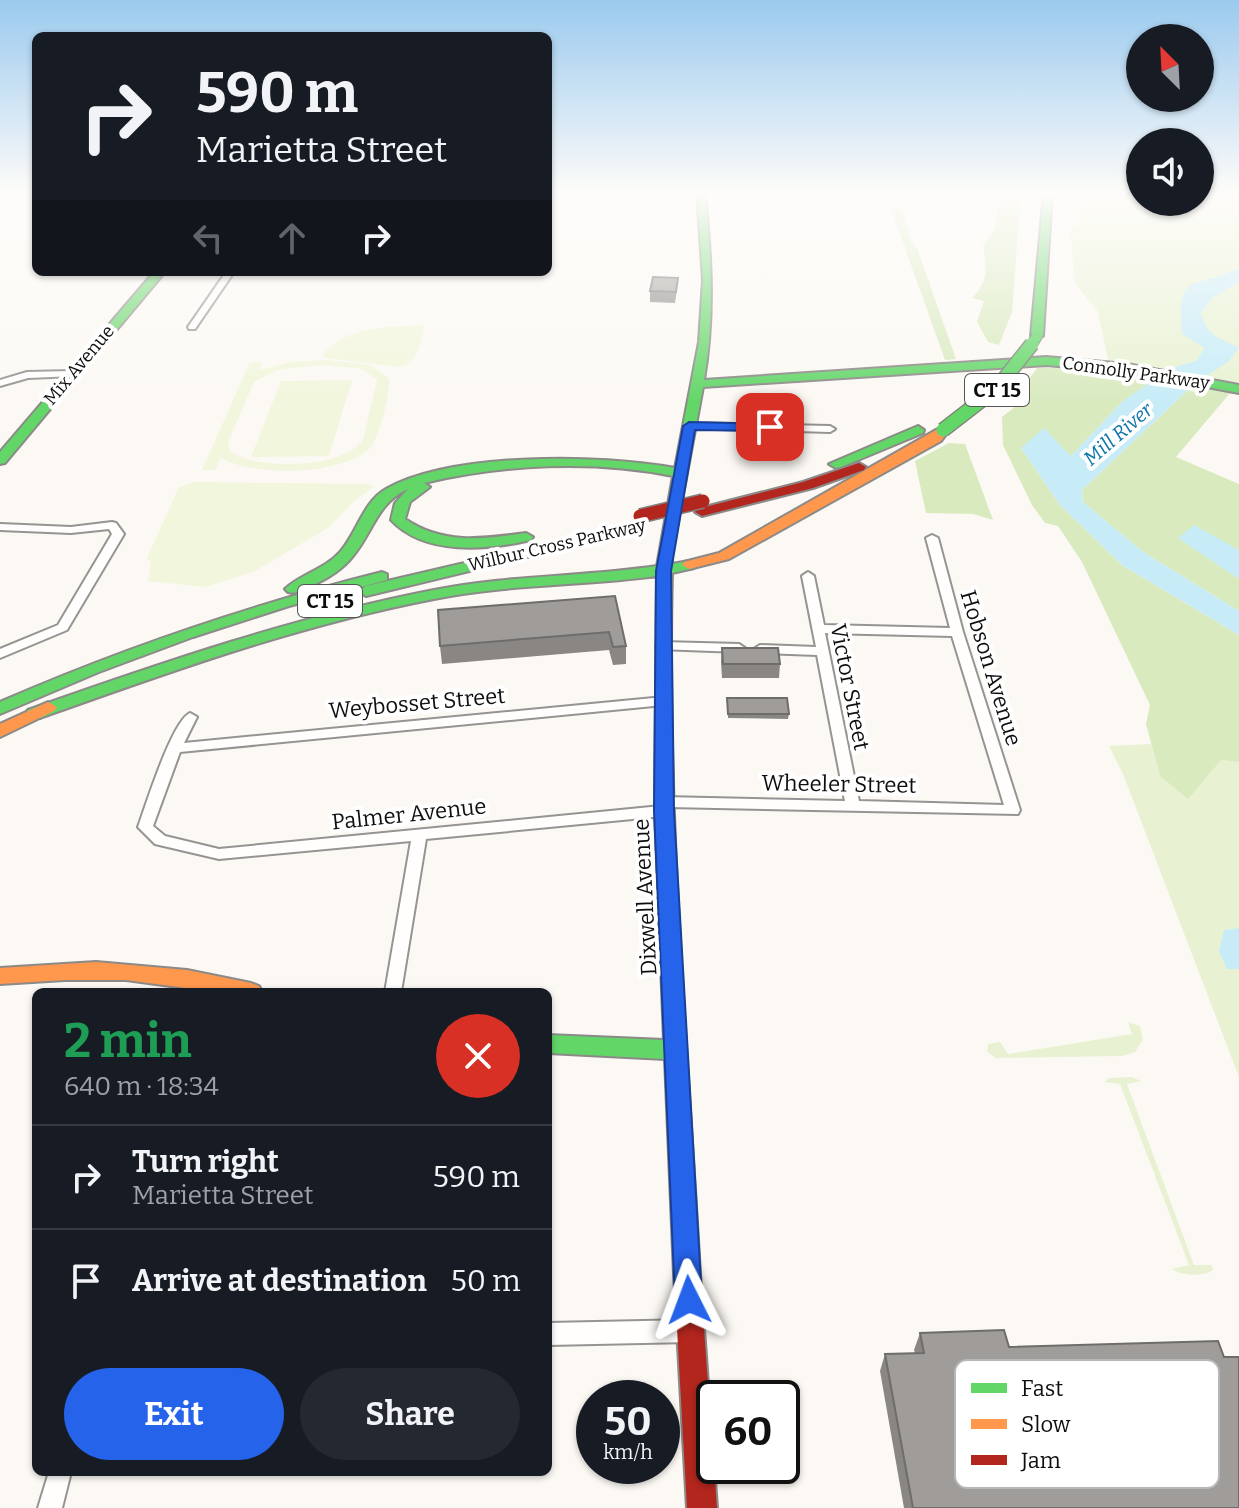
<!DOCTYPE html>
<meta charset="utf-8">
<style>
:root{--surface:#171b24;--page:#242831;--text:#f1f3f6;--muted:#9ea1a6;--line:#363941;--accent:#2563eb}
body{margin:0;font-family:Bitter,serif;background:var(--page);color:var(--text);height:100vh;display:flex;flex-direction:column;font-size:30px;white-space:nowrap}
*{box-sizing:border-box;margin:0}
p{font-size:26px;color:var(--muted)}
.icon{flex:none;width:44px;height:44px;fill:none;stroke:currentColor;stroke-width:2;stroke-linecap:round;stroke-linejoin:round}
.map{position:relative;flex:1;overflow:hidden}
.sheet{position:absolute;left:32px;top:988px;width:520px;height:488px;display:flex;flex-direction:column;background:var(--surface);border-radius:12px;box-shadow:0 2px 6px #0004}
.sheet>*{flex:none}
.top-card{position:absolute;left:32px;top:32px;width:520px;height:244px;border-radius:12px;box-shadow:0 2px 6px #0004;background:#171b24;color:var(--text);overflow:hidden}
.needle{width:52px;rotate:336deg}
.buttons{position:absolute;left:1126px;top:24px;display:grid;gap:16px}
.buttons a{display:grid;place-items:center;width:88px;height:88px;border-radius:50%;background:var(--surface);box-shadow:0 2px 6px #0004;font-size:40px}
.speed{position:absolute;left:576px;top:1380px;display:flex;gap:16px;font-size:40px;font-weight:700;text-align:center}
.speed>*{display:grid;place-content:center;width:104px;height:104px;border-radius:50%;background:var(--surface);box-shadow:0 2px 6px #0004;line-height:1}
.speed small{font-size:20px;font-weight:400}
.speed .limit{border:4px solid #111;border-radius:12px;background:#fff;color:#111}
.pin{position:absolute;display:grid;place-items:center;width:68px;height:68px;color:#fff;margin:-34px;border-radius:16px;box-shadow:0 4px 12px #0006}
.me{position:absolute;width:88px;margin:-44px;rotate:357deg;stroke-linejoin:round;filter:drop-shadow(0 0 6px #0008)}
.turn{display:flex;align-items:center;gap:28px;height:168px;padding:0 32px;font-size:36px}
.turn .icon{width:104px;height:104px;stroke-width:2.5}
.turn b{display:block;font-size:56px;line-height:68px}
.lanes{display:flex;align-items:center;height:76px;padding:0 32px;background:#0003;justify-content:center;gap:40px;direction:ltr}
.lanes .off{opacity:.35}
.round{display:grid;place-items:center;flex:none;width:84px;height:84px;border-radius:42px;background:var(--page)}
.head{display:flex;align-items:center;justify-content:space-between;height:136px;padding:0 32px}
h1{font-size:48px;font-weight:700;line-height:60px;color:#1e9e55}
.cta{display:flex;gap:16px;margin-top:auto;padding:16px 32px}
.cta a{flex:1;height:92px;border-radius:48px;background:var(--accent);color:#fff;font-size:32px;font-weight:700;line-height:92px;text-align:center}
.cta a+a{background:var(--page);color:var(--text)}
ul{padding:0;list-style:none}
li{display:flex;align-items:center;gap:24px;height:104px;padding:0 32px;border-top:2px solid var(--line)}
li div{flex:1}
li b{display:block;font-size:30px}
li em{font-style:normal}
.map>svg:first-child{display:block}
.green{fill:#e8f2d2}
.forest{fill:#d9eabf}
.pitch{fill:#f2f6dc;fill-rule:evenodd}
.water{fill:#c7ecf8}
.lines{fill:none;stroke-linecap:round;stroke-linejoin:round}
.street-casing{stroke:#959492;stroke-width:4}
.fast-casing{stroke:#8c8a88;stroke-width:4}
.slow-casing{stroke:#8c8a88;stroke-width:4}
.jam-casing{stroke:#8c8a88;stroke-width:4}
.street{fill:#fffefd;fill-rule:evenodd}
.fast{fill:#63d668;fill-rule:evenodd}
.slow{fill:#ff974d;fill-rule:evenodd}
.jam{fill:#b3261e;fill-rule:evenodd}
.fast-bridge-far1-casing{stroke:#82817f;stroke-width:12;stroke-linecap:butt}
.fast-bridge-casing{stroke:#82817f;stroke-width:16;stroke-linecap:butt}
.jam-bridge-casing{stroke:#82817f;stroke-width:16;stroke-linecap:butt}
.fast-bridge-far1{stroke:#63d668;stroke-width:10}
.fast-bridge{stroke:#63d668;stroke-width:13}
.jam-bridge{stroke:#b3261e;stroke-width:13}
.wall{fill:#898684}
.building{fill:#9f9c99;stroke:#6f6d6b;stroke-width:2}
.route{fill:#2563eb;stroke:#184099;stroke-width:2}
.labels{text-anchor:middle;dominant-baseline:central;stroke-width:8;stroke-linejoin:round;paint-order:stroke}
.far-street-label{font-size:18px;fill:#0e0e0e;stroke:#fff}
.shield{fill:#fff;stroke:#565656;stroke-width:2}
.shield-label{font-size:20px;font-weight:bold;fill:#0e0e0e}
.far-water-label{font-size:20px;font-style:italic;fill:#0e76a9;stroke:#fff}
.street-label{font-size:22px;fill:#0e0e0e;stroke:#fff}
.key{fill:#fff;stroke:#b7b7b7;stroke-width:2}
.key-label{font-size:22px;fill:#0e0e0e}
</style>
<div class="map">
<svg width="1239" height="1508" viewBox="0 0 1239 1508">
<rect width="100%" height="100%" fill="#fcf9f4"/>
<path class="green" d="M1075,192H1140V202H1200V192H1239V384L1108,360L1098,312L1075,283L1070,228L1079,226Z
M1151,744L1160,776L1221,760L1239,762V1077L1123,774L1109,746Z
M1128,1022L1140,1026L1143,1040L1135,1052L1122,1056L996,1058L987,1052L988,1044L1000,1042L1008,1054L1132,1034Z
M1132,1077L1141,1081L1127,1084L1194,1265H1211L1213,1270C1204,1277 1181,1276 1172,1269L1189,1265L1120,1084L1104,1082L1109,1078Z"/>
<path class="forest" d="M885,192H897L911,241L917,248L956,359L945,360Z
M1000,192H1021L1012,312L999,345L988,342L977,322L984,301L972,298C989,282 987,267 983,245L995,229Z
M1038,367L1114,372L1157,380L1123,401L1071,456L1021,448L1060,505L1122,565L1239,635V762L1221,760L1188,799L1160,776L1146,724L1150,705L1082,562L1058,526L1045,523L1032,505L1003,445L1002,417L1027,397L1025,384Z
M1193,385L1230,393L1176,457L1239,484V551L1179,538L1239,579V611L1143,552L1083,502L1082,490Z
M949,443L965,444L993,520L973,514L926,513L915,461Z"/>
<path class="pitch" d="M425,325C420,343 419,363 399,367L325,358L323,355C345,325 392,327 425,325Z
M327,360L371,365L389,378C391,391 379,439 370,448C341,476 255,477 221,458L215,470H202L250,362H262L259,370L291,362ZM321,365L362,369L377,380L363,439C346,469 256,471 230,451L228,442L254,382L278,370Z
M352,380L329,456L251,457L281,381Z
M195,482L368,484L374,487L355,500L328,528L255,571L206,587L148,581L151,562L147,558L179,487Z"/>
<path class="water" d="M1239,268V282L1212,298L1201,313C1207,337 1220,338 1239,348L1229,361L1193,385L1082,490L1083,502L1143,552L1239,611V635L1122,565L1060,505L1021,448L1044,428L1071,456L1123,401L1171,368L1196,361L1205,348L1182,334C1175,268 1196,291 1239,268Z
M1194,525L1239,550V579L1178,538Z
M1239,928V969H1227L1219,951L1224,930Z"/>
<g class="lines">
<g class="street-casing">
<path id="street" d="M226,272H234L195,329H189L188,327Z
M72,371L77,374L75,376L28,378L0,386V380L27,372Z
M689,423L830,426L835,429L830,432L685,428V424Z
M112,522L116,523L124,534L67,630L0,658V649L58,625L112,534L109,529L71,533L0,530V524L71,527Z
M932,535L938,538L963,632L1020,810L1018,814L668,807L671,811L664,816L426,839L401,992H385L411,841L219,859L155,844L138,827C146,805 172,721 190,713L197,717L184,743L664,697L671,701L664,705L180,752L153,826L165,836L219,849L661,806L657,802L664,797L845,801L817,655L760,653L754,649L760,645L816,647L802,576L808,572L814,576L824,625L950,628L926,538ZM825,633L952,636L1004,805L859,801Z
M662,642L739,644L745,648L739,652L658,649L656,646L658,643Z
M690,1320L697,1324L701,1331L697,1338L690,1342L548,1345V1323Z
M49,1472H71L62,1508H38Z"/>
</g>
<g class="fast-casing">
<path id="fast" d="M697,192H705C711,256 715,316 704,380L1046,357L1127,364L1239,385V393L1127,372L1046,365L703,387L672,554V564L689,561L696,565L694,568L672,573C666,807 687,1041 700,1274L696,1283L687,1287L678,1283L674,1274L665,1059L548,1053V1035L664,1040L655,811L657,576C582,586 508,584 434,599C299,625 169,672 40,718H28L25,714L28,710C161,663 295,617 434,590C508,575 583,577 657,566L673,476C593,460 503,464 424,483L430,487L410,502L405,519C443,545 483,539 526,533L533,537L531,540C487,550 425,556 391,520L395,503L408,489C377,503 373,532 353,556C342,570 327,579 311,586C303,590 297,594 288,592L285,589C301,574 325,569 340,552C357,533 363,502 386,489C452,452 601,454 675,468L699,342L703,280Z
M1044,192H1052L1043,336L1037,339L1031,336Z
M154,272H165L5,463L0,464V452Z
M918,426L924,430L923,433L841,467L836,468L829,464Z
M639,522L644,523V529L366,596L358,591L366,586Z
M382,572L387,574V580L289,606L193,637L99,672L0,714V702C124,648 251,605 382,572Z"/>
</g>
<g class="slow-casing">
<path id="slow" d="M943,426L949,430L941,441L729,559L689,569L682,565L684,562L719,553Z
M48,702L57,707L54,711L0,737V724Z
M96,962L187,970L251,983L259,986L262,992H215L126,980H65L0,984V968Z"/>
</g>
<g class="jam-casing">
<path id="jam" d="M859,463L866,467L864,470L813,488L702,516L695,512L697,509L803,482Z
M687,1261L696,1265L700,1274L717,1508H687L674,1274L678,1265Z"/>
</g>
<use href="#street" class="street"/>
<use href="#fast" class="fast"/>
<use href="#slow" class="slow"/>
<use href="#jam" class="jam"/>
<g class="fast-bridge-far1-casing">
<path id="fast-bridge-far1" d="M1031,346L1037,336"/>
</g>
<g class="fast-bridge-casing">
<path id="fast-bridge" d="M943,430L996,389L1032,344"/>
</g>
<g class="jam-bridge-casing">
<path id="jam-bridge" d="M640,516L703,501"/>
</g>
<use href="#fast-bridge-far1" class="fast-bridge-far1"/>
<use href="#fast-bridge" class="fast-bridge"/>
<use href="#jam-bridge" class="jam-bridge"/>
</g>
<path class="wall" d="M677,289L675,303L650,302V291Z
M615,596L626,646V664L613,665L609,650L442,664L440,646Z
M722,648L780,664L779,678H722L721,662Z
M727,698L789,714L788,719L728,718Z
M920,1333L1009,1347L1239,1508H904L880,1371L885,1354L915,1353L914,1350Z"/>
<path class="building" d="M653,277L678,278L676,292L650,291Z
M615,596L626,646L613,647L609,632L440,646L438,610Z
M722,648H778L780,664H723Z
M727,698H787L789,714H728Z
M1004,1330L1009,1347L1218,1341L1224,1357H1239V1508H913L885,1354L924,1353L920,1333Z"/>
<linearGradient id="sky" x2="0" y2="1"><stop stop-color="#9bcaee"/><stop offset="0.48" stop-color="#fefcfa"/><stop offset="1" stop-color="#fefcfa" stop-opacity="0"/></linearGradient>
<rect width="1239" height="403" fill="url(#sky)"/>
<path class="route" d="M689,422L770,424L776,427L770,431L695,430L671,571L674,811L702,1300L698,1310L689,1314L679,1310L675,1300L654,811L656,571L683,426Z"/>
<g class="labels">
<g class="far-street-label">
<text transform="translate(79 365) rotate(-50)">Mix Avenue</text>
<text transform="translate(1136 373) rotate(8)">Connolly Parkway</text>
<text transform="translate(557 545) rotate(-13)">Wilbur Cross Parkway</text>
</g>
<g class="shield">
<rect x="965" y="374" width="64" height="32" rx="6"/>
<rect x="298" y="585" width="64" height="32" rx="6"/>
</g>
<g class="shield-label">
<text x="997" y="390">CT 15</text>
<text x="330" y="601">CT 15</text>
</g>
<g class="far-water-label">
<text transform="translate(1118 434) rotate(-41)">Mill River</text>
</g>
<g class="street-label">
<text transform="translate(991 668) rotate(73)">Hobson Avenue</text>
<text transform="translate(850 687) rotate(79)">Victor Street</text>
<text transform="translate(417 703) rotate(-5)">Weybosset Street</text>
<text transform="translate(839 784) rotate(1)">Wheeler Street</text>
<text transform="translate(409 814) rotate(-6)">Palmer Avenue</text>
<text transform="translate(645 897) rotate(-93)">Dixwell Avenue</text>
</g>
</g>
<rect x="955" y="1360" width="264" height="128" rx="12" class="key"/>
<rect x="971" y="1383" width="36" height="10" fill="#63d668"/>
<rect x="971" y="1419" width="36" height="10" fill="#ff974d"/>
<rect x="971" y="1455" width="36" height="10" fill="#b3261e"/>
<g class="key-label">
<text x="1021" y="1396">Fast</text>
<text x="1021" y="1432">Slow</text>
<text x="1021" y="1468">Jam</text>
</g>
</svg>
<div class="buttons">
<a><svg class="needle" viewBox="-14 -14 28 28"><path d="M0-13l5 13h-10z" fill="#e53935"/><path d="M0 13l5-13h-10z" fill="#9ea1a6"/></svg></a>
<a><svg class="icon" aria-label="sound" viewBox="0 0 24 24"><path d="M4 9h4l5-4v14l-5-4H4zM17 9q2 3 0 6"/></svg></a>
</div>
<div class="speed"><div>50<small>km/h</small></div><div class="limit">60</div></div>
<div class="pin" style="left:770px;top:427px;background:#d93025"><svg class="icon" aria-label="arrive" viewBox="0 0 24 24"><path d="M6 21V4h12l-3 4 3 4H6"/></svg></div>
<svg class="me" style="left:689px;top:1300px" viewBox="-20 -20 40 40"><path d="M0-17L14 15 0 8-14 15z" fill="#2563eb" stroke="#fff" stroke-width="4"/></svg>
<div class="top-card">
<div class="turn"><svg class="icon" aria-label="right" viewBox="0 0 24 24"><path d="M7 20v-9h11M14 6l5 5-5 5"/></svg><div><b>590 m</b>Marietta Street</div></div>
<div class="lanes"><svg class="icon off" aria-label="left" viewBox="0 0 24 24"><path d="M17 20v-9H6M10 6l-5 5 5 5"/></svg><svg class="icon off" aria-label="ahead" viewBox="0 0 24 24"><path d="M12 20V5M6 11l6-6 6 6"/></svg><svg class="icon" aria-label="right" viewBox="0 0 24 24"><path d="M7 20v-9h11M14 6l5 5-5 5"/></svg></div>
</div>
<section class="sheet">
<div class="head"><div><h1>2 min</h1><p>640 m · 18:34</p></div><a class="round" style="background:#d93025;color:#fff"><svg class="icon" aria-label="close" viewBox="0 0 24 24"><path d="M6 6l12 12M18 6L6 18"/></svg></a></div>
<ul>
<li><svg class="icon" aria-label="right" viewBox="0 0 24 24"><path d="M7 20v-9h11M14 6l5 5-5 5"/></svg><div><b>Turn right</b><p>Marietta Street</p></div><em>590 m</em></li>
<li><svg class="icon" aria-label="arrive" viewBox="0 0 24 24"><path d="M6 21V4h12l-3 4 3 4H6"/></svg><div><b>Arrive at destination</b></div><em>50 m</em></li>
</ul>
<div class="cta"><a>Exit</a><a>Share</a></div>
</section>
</div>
